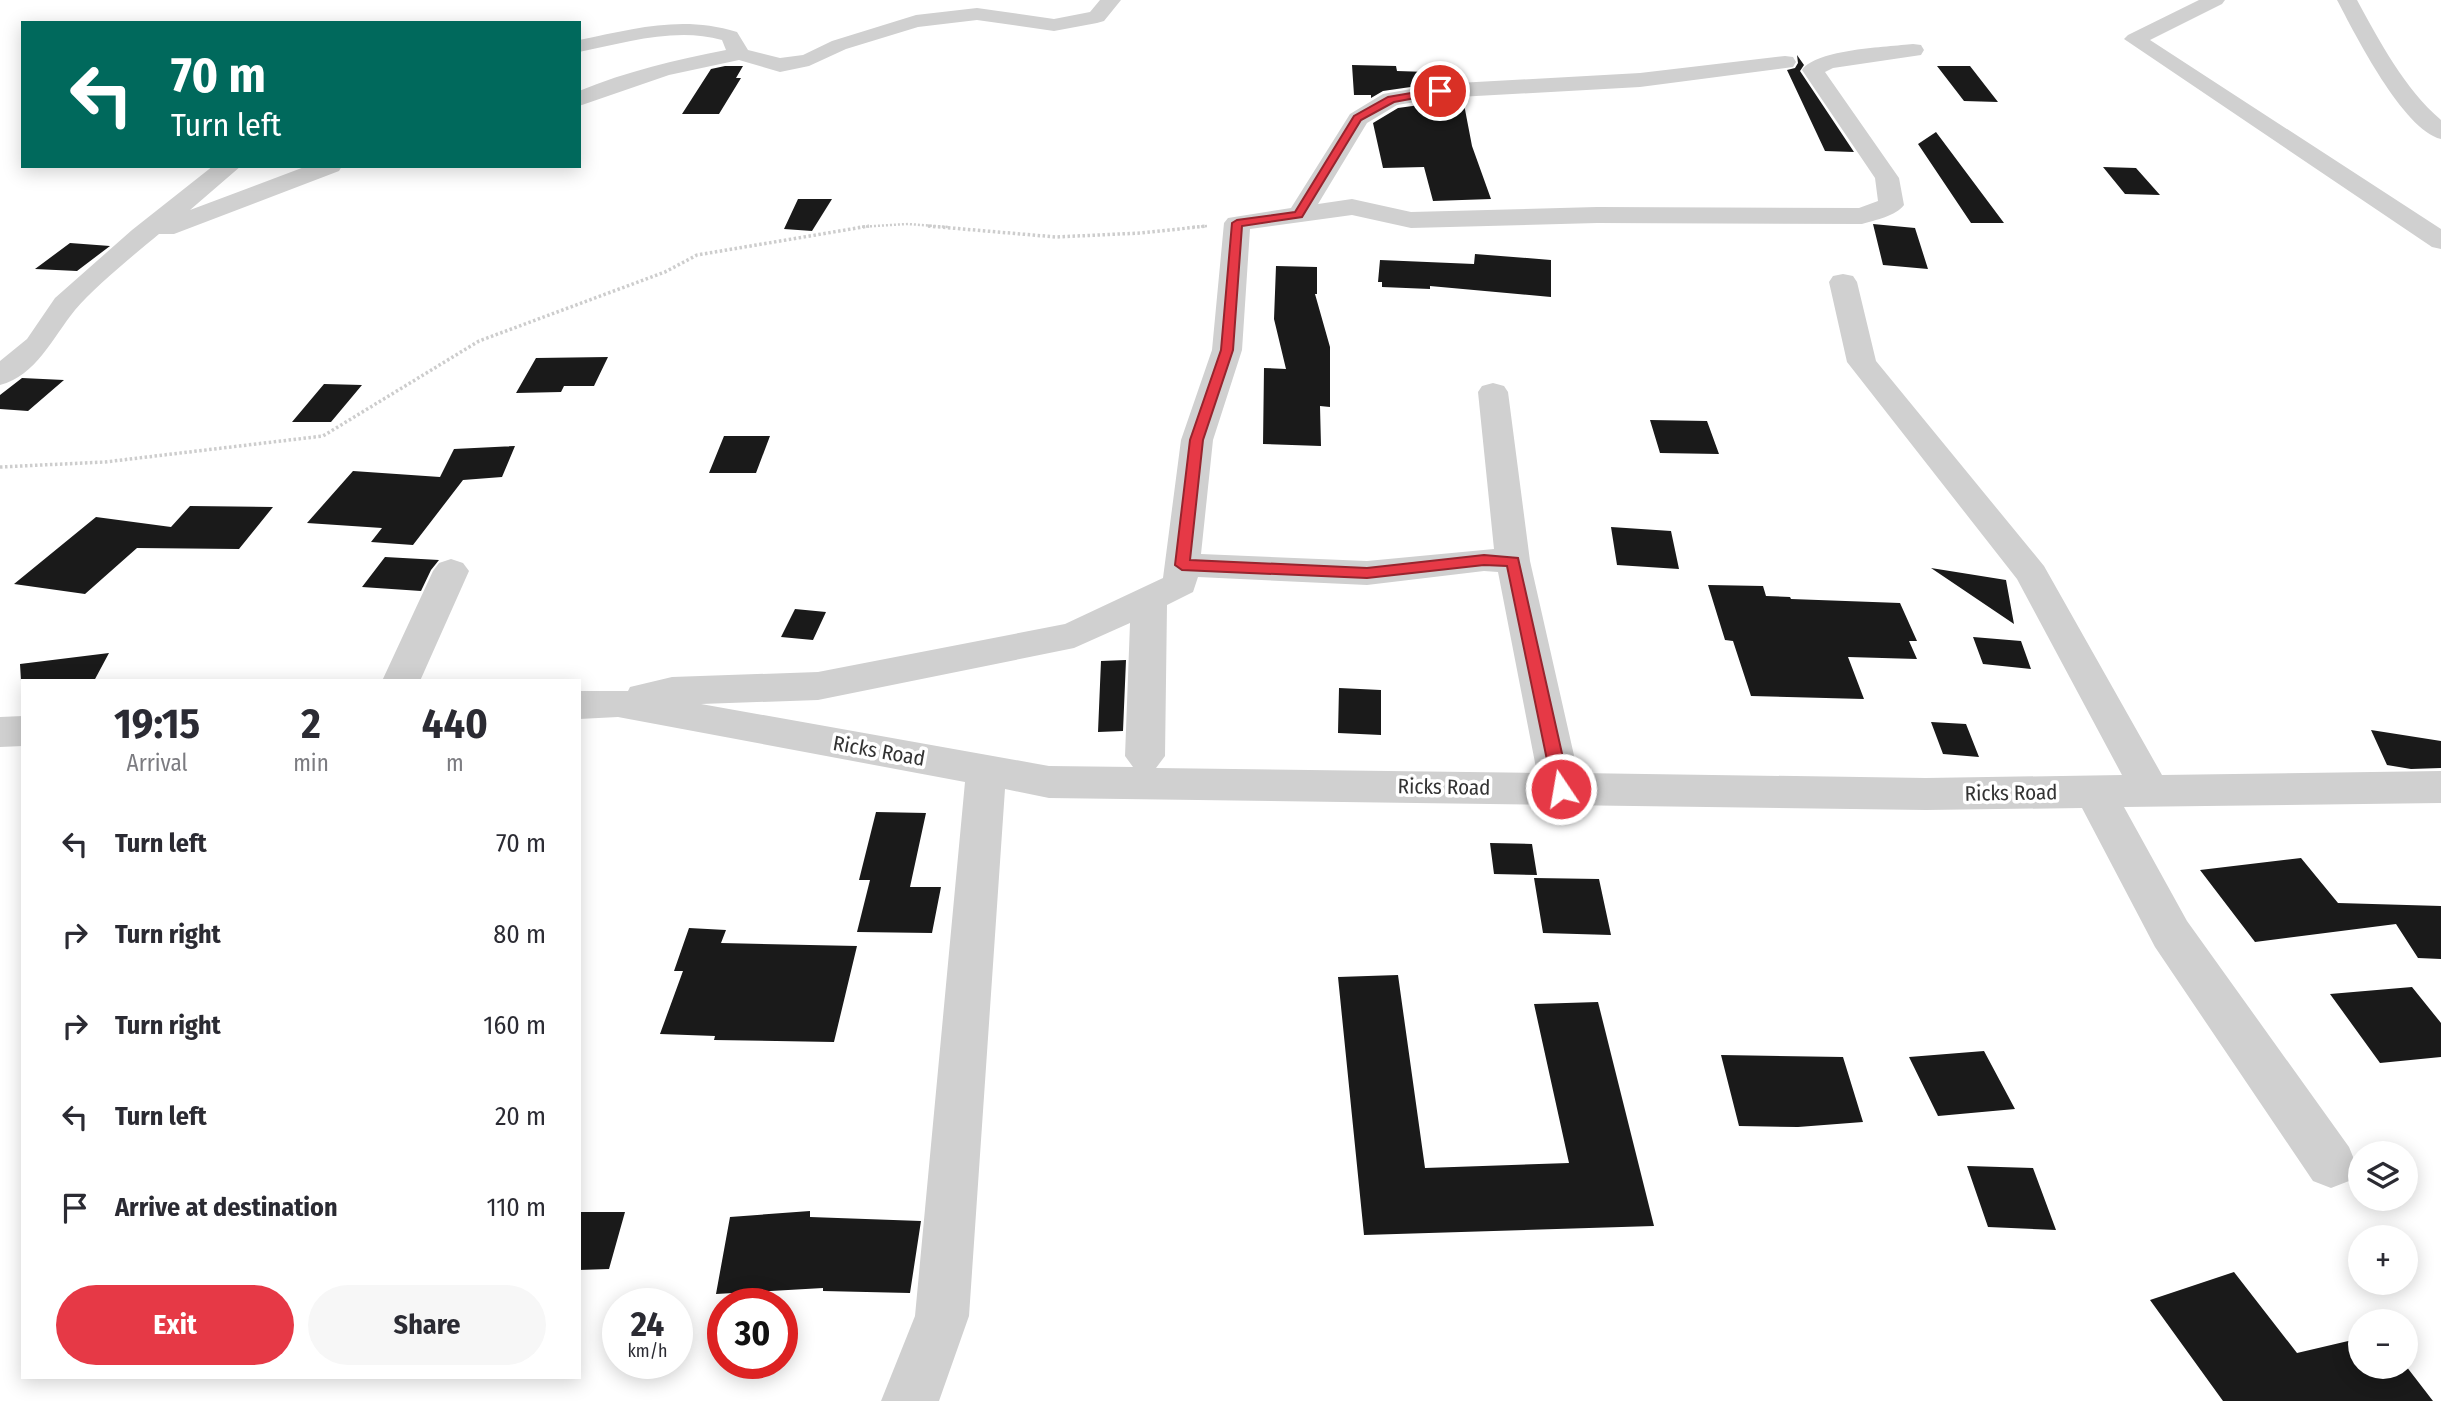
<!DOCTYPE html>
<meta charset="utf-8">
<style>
:root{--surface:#fff;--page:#f7f7f7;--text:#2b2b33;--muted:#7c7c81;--accent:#e63946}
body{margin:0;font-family:"Fira Sans Condensed",sans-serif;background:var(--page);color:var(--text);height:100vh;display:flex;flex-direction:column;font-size:26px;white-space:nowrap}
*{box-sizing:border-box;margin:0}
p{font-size:23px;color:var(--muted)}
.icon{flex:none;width:38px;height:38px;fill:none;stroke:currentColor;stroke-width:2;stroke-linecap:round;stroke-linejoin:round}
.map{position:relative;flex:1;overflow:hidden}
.drawer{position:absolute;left:21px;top:679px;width:560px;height:700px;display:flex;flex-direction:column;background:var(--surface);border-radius:0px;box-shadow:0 4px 18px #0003}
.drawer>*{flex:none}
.banner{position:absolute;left:21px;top:21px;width:560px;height:147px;border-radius:0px;box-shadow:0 4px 18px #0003;background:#00695c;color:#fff;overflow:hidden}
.tools{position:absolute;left:2348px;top:1141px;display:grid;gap:14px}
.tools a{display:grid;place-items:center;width:70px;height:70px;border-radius:50%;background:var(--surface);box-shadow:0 4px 18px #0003;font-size:35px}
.speed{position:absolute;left:602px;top:1288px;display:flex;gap:14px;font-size:35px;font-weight:700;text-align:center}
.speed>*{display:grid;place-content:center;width:91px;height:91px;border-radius:50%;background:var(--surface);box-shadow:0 4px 18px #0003;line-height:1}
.speed small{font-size:18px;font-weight:400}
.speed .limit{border:10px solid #d22;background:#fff;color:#111}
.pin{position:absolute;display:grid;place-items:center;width:60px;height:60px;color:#fff;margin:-30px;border:4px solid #fff;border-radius:50%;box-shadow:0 2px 7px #0007}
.me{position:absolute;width:77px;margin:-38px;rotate:348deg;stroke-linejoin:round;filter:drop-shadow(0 0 5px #0008)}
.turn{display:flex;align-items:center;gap:24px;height:147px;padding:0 35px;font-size:32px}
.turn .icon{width:91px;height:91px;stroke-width:2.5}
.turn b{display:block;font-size:49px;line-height:60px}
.eta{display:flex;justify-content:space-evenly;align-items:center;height:119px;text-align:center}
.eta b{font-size:42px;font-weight:700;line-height:49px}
.primary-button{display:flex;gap:14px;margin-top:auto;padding:14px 35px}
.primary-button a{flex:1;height:80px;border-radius:42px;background:var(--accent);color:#fff;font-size:28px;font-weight:700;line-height:80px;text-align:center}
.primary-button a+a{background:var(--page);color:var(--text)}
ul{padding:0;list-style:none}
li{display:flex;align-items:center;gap:21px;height:91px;padding:0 35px}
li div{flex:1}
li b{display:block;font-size:26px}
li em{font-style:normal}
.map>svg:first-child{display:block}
.building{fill:#1a1a1a}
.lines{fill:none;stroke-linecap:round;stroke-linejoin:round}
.path-far1{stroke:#cdcdcd;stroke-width:2.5;stroke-dasharray:2 2;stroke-linecap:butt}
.path{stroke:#cdcdcd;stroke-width:3.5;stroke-dasharray:2.5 2.5;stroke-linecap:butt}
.minor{fill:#d0d0d0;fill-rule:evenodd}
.route{fill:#e63946;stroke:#96252e;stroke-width:2}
.labels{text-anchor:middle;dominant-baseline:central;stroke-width:7;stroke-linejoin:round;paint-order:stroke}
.street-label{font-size:21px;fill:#333;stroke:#fff}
</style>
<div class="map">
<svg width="2441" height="1401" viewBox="0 0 2441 1401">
<rect width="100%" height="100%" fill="#fff"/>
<path class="building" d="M1797,55L1804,65L1800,71L1854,152L1825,151L1787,70L1795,68L1798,63Z
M1352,65L1396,66L1397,71L1458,73L1459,80L1383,91L1371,98V95H1354Z
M725,66H743L736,78H741L719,114H682L711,69Z
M1937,66H1970L1998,102L1964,101Z
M1463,99L1472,146L1491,199L1433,201L1424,167L1383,168L1373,123L1398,108Z
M1936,132L2004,223H1971L1918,144Z
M2103,167L2136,168L2160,195L2125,194Z
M798,199H832L812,231L784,229Z
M1873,224L1915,228L1928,269L1883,265Z
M70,243L110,246L77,271L35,269Z
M1475,254L1551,260V297L1430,286V289L1382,287V282H1378L1380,260L1474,264Z
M1276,266L1317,267V294H1315L1330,347V407L1320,406L1321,446L1263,444L1264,368L1286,369L1274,319Z
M608,357L594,386H564L561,392L516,393L536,358Z
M22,378L64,380L28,411L0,409V395Z
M324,384L362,385L331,422H292Z
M1650,420L1707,421L1719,454L1660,453Z
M724,436H770L756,473H709Z
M515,446L502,477L463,480L413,545L371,542L382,528L307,523L353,471L440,477L454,449Z
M190,506L273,507L239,549L137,548L85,594L14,584L96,517L171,527Z
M1611,527L1671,531L1679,569L1617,565Z
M385,557L439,560L431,570L421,591L362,587Z
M1931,568L2006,580L2014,624Z
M1708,585L1763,586L1766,596L1790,597L1791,599L1900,603L1917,641H1909L1917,659L1848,657L1864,699L1751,696L1733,641L1725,640Z
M795,609L826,612L813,640L781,637Z
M1973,637L2021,641L2031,669L1983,664Z
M109,653L94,681H21L20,664Z
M1126,660L1123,731L1098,732L1101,661Z
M1339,688L1381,690V735L1338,733Z
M1931,722L1966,724L1979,757L1943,754Z
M2371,730L2441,741V768L2411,769L2387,765Z
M876,812L926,813L910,887H941L932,933L857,932L870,880H859Z
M1490,843L1532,844L1537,875L1494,874Z
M2301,858L2338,903L2441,906V959L2418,958L2396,924L2255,942L2200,870Z
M1534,878L1599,879L1611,935L1543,933Z
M689,928L726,930L721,943L857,946L834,1042L714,1040L715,1036L660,1034L683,971H674Z
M1398,975L1425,1168L1569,1163L1534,1004L1598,1002L1654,1226L1364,1235L1338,977Z
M2412,987L2441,1023V1057L2380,1063L2330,994Z
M1984,1051L2015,1109L1938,1116L1909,1057Z
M1721,1055L1843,1057L1863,1122L1798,1127L1739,1126Z
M1967,1166L2033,1168L2056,1230L1988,1227Z
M810,1211V1217L921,1221L910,1293L823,1291V1288L716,1294L730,1217Z
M579,1212H625L609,1269L579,1270Z
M2234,1272L2297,1353L2361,1338V1367L2406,1366L2433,1401H2223L2150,1300Z"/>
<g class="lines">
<path class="path-far1" d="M858,227L908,224L948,227
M1193,227L1207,226"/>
<path class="path" d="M928,226L1056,237L1141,233L1207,226
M0,467L105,462L323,436L479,341L665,272L697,255L869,226"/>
<path class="minor" d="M1100,0H1121L1104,21L1097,23L1054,31L977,20L918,27L846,49L809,66L780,72L739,60L669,75L579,106V91C627,71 676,60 726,50L722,40C675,27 625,43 579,52V40C635,29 681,15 737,32L748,50L780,58L803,55L832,41L916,15L977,8L1054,19L1090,12Z
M2199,0H2225L2222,4L2150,40L2441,229V249L2432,247L2124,39L2128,35Z
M2337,0H2357C2380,42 2404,88 2441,120V139C2403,130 2355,34 2337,0Z
M1913,44L1921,45L1924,50L1921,55L1833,68L1825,72L1899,178L1904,205C1896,216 1875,220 1862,224L1597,223L1411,228L1352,215L1250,229L1242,350L1213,440L1201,554L1367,561L1494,549L1478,392L1482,386L1493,383L1504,386L1508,392L1530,561L1578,773L1926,778L2122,775L2017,579L1847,362L1829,282L1833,276L1843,274L1853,276L1857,282L1876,361L2044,566L2162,775L2441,771V803L2124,807L2187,921L2349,1147L2356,1164L2349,1181L2331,1188L2313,1181L2155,947L2082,808L1926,810L1049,798L1005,789L969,1316L939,1401H881L915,1316L965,782L618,717L579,719V691H628L630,687L672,677L818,672L1065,624L1163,578L1181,440L1212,350L1224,223L1228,218L1291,208L1350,114L1383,94L1440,84L1640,73L1785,56L1793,57L1796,62L1793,67L1640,87L1440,98L1397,105L1367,123L1318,204L1352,199L1411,212L1597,207L1859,208L1878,201L1875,178L1802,70C1817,49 1887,47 1913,44ZM1484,571L1498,572L1537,773L1156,768L1165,756L1167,605L1193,592L1198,577L1367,585ZM1130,623L1125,756L1133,767L1049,766L701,704L818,700L1074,648Z
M213,166H241L190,210L307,166H342L339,171L174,234H159C135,254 94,287 75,310C53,337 36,376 0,385V361L27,339L55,298L132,230Z
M451,559L463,563L469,571L420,681H382L433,571L439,563Z
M23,716V746L0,747V717Z"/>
</g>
<path class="route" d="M1440,88L1443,89V93L1394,102L1361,120L1302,217L1242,226L1233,350L1203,440L1190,560L1367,568L1484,555L1518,558L1570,789L1567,794H1555L1553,789L1507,566L1484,565L1367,578L1182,570L1175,565L1190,440L1221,350L1232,223L1237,220L1295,212L1354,116L1388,97Z"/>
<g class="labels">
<g class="street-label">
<text transform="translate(879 751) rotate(10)">Ricks Road</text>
<text transform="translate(1444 787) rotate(1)">Ricks Road</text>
<text transform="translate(2011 793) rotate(-1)">Ricks Road</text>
</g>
</g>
</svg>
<div class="tools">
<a><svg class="icon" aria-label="layers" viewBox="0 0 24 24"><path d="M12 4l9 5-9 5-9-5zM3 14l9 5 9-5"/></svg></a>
<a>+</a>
<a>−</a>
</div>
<div class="speed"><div>24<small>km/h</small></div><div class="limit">30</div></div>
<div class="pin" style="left:1440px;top:91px;background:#d93025"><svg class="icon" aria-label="arrive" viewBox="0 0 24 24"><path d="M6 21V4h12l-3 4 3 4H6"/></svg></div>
<svg class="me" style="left:1561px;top:789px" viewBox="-20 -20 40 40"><circle r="17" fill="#e63946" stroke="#fff" stroke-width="3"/><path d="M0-11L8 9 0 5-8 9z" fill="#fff"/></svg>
<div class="banner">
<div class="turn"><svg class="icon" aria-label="left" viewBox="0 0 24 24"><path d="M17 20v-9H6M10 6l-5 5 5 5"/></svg><div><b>70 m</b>Turn left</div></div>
</div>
<section class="drawer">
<div class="eta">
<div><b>19:15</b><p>Arrival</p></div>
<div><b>2</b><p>min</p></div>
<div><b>440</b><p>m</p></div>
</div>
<ul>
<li><svg class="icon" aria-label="left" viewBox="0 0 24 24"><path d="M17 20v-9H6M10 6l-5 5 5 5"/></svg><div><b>Turn left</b></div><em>70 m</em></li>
<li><svg class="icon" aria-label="right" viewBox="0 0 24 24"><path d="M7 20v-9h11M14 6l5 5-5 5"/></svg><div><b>Turn right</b></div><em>80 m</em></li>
<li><svg class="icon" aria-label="right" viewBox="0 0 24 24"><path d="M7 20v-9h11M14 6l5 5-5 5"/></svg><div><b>Turn right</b></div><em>160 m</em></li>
<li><svg class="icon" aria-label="left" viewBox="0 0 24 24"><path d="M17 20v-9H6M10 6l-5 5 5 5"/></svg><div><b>Turn left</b></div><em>20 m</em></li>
<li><svg class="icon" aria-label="arrive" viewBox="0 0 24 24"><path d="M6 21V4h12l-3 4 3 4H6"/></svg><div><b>Arrive at destination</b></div><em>110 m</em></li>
</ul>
<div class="primary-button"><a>Exit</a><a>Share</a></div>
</section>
</div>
